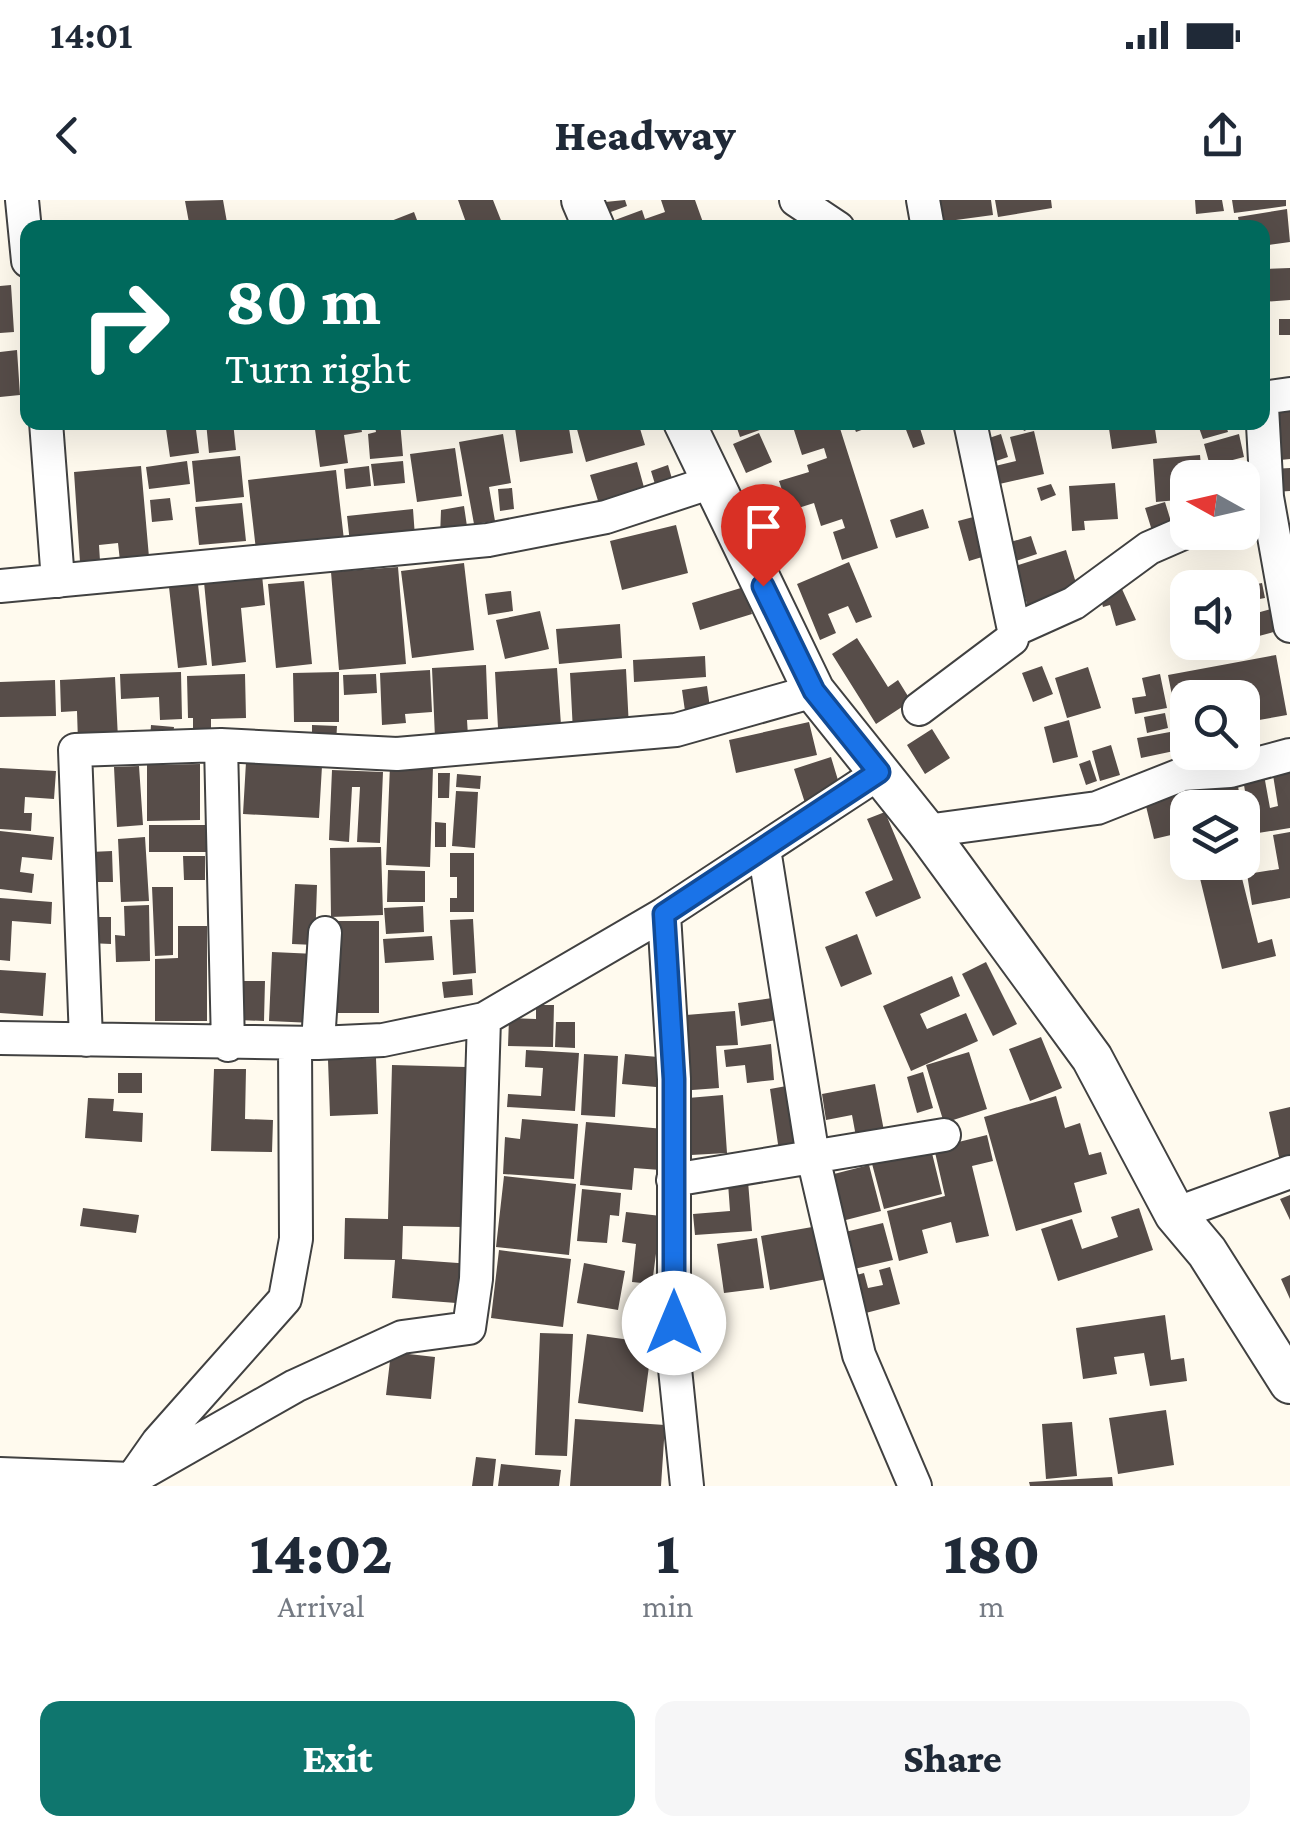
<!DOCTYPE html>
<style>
:root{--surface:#fff;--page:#f6f6f7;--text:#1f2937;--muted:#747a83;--accent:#0f766e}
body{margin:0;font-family:"Crimson Pro",serif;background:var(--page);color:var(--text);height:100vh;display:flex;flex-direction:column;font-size:38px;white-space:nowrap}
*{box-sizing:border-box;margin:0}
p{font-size:32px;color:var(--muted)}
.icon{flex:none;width:55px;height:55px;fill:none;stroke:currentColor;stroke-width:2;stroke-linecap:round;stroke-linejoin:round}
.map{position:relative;height:1286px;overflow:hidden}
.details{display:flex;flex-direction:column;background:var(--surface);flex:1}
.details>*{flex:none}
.banner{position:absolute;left:20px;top:20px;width:1250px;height:210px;border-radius:20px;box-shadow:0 10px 40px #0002;background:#00695c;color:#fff;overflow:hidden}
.needle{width:65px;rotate:278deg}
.fabs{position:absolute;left:1170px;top:260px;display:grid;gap:20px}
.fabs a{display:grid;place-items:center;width:90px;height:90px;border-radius:20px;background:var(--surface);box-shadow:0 10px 40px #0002;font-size:50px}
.pin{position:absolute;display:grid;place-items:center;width:85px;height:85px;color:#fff;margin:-102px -42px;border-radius:50% 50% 50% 0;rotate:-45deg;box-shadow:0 0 10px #0007}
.pin .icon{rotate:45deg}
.me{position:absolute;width:110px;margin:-55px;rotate:0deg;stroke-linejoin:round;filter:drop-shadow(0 0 8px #0008)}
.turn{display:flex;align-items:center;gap:35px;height:210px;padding:0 40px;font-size:45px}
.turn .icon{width:130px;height:130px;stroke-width:2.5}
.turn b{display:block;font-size:70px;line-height:85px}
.eta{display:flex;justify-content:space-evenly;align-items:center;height:170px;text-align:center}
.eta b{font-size:60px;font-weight:800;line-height:70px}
.primary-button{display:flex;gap:20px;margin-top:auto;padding:20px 40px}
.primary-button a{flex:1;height:115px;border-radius:20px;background:var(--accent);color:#fff;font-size:40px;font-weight:800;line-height:115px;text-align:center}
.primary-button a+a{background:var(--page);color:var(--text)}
.status{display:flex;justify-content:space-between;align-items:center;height:70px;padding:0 50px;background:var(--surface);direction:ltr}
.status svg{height:28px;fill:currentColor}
header{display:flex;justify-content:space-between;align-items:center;height:130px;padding:0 40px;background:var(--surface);font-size:45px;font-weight:800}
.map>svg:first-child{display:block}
.building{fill:#574d49}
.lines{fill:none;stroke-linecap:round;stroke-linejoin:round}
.minor-casing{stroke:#414141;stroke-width:36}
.tertiary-casing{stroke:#414141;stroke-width:44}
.minor{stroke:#fff;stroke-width:32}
.tertiary{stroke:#fff;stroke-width:40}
.route-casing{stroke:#114b97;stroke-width:25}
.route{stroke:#1a73e8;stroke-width:18}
</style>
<div class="status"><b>14:01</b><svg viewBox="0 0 49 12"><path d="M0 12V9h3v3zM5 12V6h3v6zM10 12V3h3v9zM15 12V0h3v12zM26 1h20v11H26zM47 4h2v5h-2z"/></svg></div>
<header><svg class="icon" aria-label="back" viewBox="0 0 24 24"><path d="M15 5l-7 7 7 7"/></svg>Headway<svg class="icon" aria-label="share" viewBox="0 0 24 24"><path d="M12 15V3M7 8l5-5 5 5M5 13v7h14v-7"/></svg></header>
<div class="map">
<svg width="1290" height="1286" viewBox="0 0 1290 1286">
<rect width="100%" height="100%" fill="#fffaee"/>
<path class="building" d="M223,0L228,28H190L185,1Z
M458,0H493L504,28H468Z
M625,0L627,6L608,13L605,2Z
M661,0H695L705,28H608L607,23L642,10L645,19L665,12Z
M938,0H991L993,15L941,22Z
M995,0H1051L1052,8L998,17Z
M1195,0H1222L1224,11L1196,14Z
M1232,0H1286V6L1234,13Z
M1287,9L1290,42L1262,46V28H1240L1238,17Z
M414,12L420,28H394L391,21Z
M1290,68V100L1262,102V69Z
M11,85L14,132L0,133V86Z
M1279,119H1290V135H1279Z
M17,150L20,195L0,197V152Z
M1290,204V259L1280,260L1270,207Z
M165,222H195L199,253L170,257Z
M206,222H233L236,250L209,253Z
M314,222H360L362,232L344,235L348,263L320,267Z
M374,222H400L403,256L370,259L368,234L376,232Z
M548,222H568L573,253L520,262L515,228Z
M575,222H638L645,245L586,262Z
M735,222H780V223L740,237Z
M808,222H838L878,348L842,360L833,332L845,328L842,319L821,326L814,303L789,311L779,281L809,272L807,265L827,258L824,248L802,255L793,227Z
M852,222H881V223L856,232Z
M903,222H918L925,244L913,248Z
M1108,222H1154L1157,243L1112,249Z
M1225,222L1228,232L1203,239L1198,225Z
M1020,223H1044L1024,231Z
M1034,231L1044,274L995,285L991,267L1016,261L1010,237Z
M759,233L772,262L746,273L733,244Z
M503,234L511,283L489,287L495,321L474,324L459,242Z
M1001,234L1008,257L990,263L983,240Z
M1239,234L1244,257L1210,266L1204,244Z
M455,248L462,296L417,302L410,254Z
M1200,255L1202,278H1188V299L1156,302L1153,259Z
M240,256L244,297L196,302L192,261Z
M187,261L190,284L149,289L146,267Z
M403,261L405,283L374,286L371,264Z
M637,262L645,291L599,304L590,275Z
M668,265L675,289L658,294L651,271Z
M141,266L149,357L120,361L118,343L99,345L100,361L80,362L74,272Z
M369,266L371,286L346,289L344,269Z
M1290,268V291L1274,292L1273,269Z
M336,270L344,340L256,350L248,280Z
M1115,283L1118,319L1084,321L1085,330L1072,331L1069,286Z
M1051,284L1056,295L1041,301L1037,288Z
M512,288L514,309L500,311L498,289Z
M170,298L173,320L152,322L150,300Z
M1165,302L1173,328L1153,334L1145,308Z
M242,303L246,341L199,345L195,307Z
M782,304L793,330L770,340L759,314Z
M464,306L468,333L440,337L441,310Z
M1260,306L1267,336L1255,339L1248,309Z
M413,309L415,337L350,343L347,316Z
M923,309L929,328L896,338L890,320Z
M981,315L992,354L969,361L958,321Z
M676,325L688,373L622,390L610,341Z
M1031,336L1037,354L1013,362L1007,343Z
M1066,350L1079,393L1029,410L1015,366Z
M849,362L872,417L856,423L848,406L828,414L836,433L820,440L797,384Z
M464,363L474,450L412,458L401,371Z
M398,367L406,464L339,470L331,372Z
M1201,374L1204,388H1190L1187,377Z
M262,375L265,405L241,408L246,462L212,466L204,382Z
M304,381L312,464L276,468L268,384Z
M1262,383L1265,398L1243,402L1242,387Z
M198,384L207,465L178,468L169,387Z
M744,387L752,414L700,430L692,403Z
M1122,389L1136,420L1116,426L1110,405L1103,407L1100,396Z
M511,391L513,411L488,415L485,394Z
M1271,409L1277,431L1259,436L1253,414Z
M540,411L549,449L505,459L496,420Z
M620,424L622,458L559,464L556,429Z
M857,438L888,487L898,480L911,501L876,524L832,454Z
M1276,455L1287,515L1242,523V498H1188V534L1180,536L1168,475Z
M705,456L706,477L634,482L633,460Z
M486,465L488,519L467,520L468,536L435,538L432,468Z
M1042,466L1053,494L1033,502L1022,473Z
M1088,467L1101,508L1067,518L1055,478Z
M557,468L561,525L498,528L495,472Z
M626,469L629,528L573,532L570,473Z
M430,470L432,512L405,514L406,523L382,525L380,473Z
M181,472L182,519L160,520L159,497L121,499L120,474Z
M339,472V522H294L293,473Z
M245,474L246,518L211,519V529H193V518H188L187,476Z
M376,474L377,493L344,495L343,475Z
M1160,474L1167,508L1135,514L1132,498L1146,496L1142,478Z
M115,477L118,539L78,542L77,511L61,512L60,480Z
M55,480L56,516L0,517V482Z
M707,486L711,515L686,518L682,490Z
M1165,513L1168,528L1147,533L1144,517Z
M1069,520L1078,557L1053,563L1044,527Z
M809,522L817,555L736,573L729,540Z
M151,525L174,527L172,541L150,539Z
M312,525L337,526L336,544L312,543Z
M932,529L950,558L925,574L907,545Z
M1170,532L1174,551L1141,558L1137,538Z
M1111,545L1120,575L1100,581L1092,551Z
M831,557L841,590L805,603L794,569Z
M1090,560L1097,581L1086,585L1079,564Z
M246,562L322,566L319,618L243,614Z
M200,564V620L147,621V565Z
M390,565L433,567L430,667L386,665Z
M139,566L143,625L117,627L114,567Z
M0,568L56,571L54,599L25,597L24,613H32L31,631L0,629Z
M332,570L383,572L380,643L357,642L360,587H352L349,642L329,640Z
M1290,572V628L1252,634L1243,579L1264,575L1270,608L1278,606L1273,575Z
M438,573H450L449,598H438Z
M457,574L481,576L480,589L456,587Z
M1237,581L1242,608H1206L1203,587Z
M1181,589L1188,631L1154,639L1144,598Z
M456,591L478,592L475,648L452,646Z
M885,612L921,698L876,717L865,692L893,680L867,619Z
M435,622L446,623V647H435Z
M149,625H213V652H149Z
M0,631L54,637L52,660L22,657L20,672L34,674L32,693L0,689Z
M1290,632V698L1252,705L1247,674L1279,669L1273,635Z
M1186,636L1188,664L1175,666L1170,639Z
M145,637L149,701L121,702L118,639Z
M381,647L383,715L331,717L330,648Z
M112,651L113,682H91L90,652Z
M450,653H474V712H450V698H457V677H450Z
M183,656H205V680H184Z
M1196,662H1238L1258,743L1272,739L1276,756L1222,769Z
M388,670L425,671V702H387Z
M295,684L317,685L315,745L292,744Z
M152,687H173V755L155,756Z
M0,698L52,702L51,724L12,721L10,761L0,760Z
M149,705L150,761L116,762L115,735L125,736L124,706Z
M423,706L424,732L386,734L384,708Z
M90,717H111V744L89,743Z
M473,719L476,773L453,775L450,720Z
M330,721H379V813H330Z
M178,726H207V821H155V759L178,758Z
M857,734L872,774L841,787L825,747Z
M432,736L434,760L385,763L383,739Z
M272,752L316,754L313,823L269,821Z
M986,762L1017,824L993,836L962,774Z
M0,770L46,773L43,816L0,813Z
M952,776L960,796L920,814L927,829L966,813L978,841L911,871L883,806Z
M472,779L473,795L444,798L442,782Z
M239,781H265L264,821L238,820Z
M779,797L782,819L741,826L738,803Z
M536,805H554L553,847L508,846L509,818L536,819Z
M735,811L738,845L716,846L719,888L692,890L686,815Z
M556,822H575V848L555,847Z
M1041,837L1062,888L1030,901L1009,849Z
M771,844L774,880L747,883L745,865L726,867L724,850Z
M526,850L579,853L575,911L507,907L508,894L541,896L543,868L525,867Z
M969,852L987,909L944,923L926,865Z
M584,854L618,856L615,917L581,915Z
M625,854L658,857L656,887L622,884Z
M376,858L378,914L330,916L328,860Z
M392,865L466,867L462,1027L403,1026L402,1059L472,1064L469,1104L392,1098L395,1060L344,1059L345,1018L388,1019Z
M214,869H246L245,919L273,920L272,952L211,951Z
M923,872L933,908L917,913L907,877Z
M118,873H142V893H118Z
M875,884L885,936L857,942L852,915L826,920L822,894Z
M792,885L802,948L779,951L770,889Z
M723,895L727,953L691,955L688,898Z
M1056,896L1065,928L1080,923L1089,955L1101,952L1107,974L1074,983L1082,1012L1016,1031L984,917Z
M88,898L114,899L113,911L143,913L142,942L85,938Z
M1290,907V959L1280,961L1269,912Z
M522,919L578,924L574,979L503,974L505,937L520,939Z
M586,922L664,929L660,970L634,968L632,990L580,985Z
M987,935L993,961L972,966L989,1036L956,1043L951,1022L922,1030L928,1053L899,1061L887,1011L945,996L934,948Z
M930,945L942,994L884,1009L871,960Z
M869,965L881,1011L842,1021L830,975Z
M504,976L576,984L569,1055L496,1047Z
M748,981L752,1031L695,1035L693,1014L730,1011L728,983Z
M582,989L621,993L619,1016L610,1015L607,1043L577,1041Z
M1290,995V1020L1280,999Z
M83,1008L139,1015L136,1033L80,1026Z
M1139,1008L1153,1050L1058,1081L1041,1029L1072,1019L1082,1049L1118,1037L1111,1017Z
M626,1012L661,1016L652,1084L632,1082L636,1044L622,1042Z
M883,1023L893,1060L854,1069L845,1032Z
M818,1026L827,1079L770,1090L761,1036Z
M757,1038L764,1088L724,1093L717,1044Z
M499,1050L571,1059L563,1127L491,1118Z
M584,1063L625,1071L618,1110L577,1103Z
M890,1067L900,1104L862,1114L853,1076L864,1073L868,1088L883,1085L879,1070Z
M1290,1075V1099L1281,1079Z
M1165,1115L1171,1160L1184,1158L1187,1181L1150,1186L1144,1153L1114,1157L1117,1174L1083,1179L1076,1128Z
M540,1133L573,1134L567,1256L535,1255Z
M587,1134L652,1143L643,1212L578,1203Z
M391,1152L435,1157L431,1199L386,1195Z
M1166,1210L1174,1265L1118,1274L1109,1218Z
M575,1219L665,1225L661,1286H570Z
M1072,1222L1077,1276L1046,1279L1042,1224Z
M476,1257L496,1259L493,1286H472Z
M501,1264L561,1270L559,1286H498Z
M1112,1277L1113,1286H1030L1029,1282Z"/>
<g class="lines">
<g class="minor-casing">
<path id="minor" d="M22,0L28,61
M796,0L838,28
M923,0L928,28
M1262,198L1290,194
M1262,207L1267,297L1290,426
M46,222L58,381
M970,222L1014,430
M0,386L488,340L606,317L712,282
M919,509L1012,439L1014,430L1074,403L1149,348L1188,331
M221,545L228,845
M926,631L1097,608L1183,574L1230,571L1290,555
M764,649L813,957L859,1155L915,1286
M664,714L674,879V1159L687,1286
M0,838L318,843L383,840L484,819L664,714L879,573
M86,840L75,550L221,545L397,554L676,530L814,491
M318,843L325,733
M673,980L944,935
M1175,1014L1290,972
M0,1274L132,1279L158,1242L285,1099L296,1039L295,844
M132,1286V1279L295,1186L402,1137L469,1128L476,1079L484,819"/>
</g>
<g class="tertiary-casing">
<path id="tertiary" d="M582,0L594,28
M684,222L814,491L926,631L1092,858L1175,1014L1207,1052L1290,1183"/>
</g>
<use href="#minor" class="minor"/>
<use href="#tertiary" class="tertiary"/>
</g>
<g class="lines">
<g class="route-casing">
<path id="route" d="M674,1123V879L664,714L879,572L814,491L763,386"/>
</g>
<use href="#route" class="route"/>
</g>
</svg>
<div class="fabs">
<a><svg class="needle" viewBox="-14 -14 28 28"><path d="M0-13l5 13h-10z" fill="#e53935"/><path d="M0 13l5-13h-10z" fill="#747a83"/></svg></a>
<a><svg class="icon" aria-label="sound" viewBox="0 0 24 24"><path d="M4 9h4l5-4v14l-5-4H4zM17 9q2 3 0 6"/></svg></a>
<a><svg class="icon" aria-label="search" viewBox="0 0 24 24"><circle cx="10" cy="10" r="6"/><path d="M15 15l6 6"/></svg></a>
<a><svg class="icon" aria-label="layers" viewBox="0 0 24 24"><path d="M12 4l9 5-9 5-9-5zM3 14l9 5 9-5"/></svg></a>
</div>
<div class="pin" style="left:763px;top:386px;background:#d93025"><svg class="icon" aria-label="arrive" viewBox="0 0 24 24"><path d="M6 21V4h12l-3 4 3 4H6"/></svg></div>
<svg class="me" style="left:674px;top:1123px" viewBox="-20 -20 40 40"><circle r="19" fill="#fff"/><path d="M0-13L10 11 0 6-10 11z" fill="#1a73e8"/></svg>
<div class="banner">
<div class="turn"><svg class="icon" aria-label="right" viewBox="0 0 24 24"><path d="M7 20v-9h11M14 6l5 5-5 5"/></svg><div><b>80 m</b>Turn right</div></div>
</div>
</div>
<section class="details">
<div class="eta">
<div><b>14:02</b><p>Arrival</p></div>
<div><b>1</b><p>min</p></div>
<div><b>180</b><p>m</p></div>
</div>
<div class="primary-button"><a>Exit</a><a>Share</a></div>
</section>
